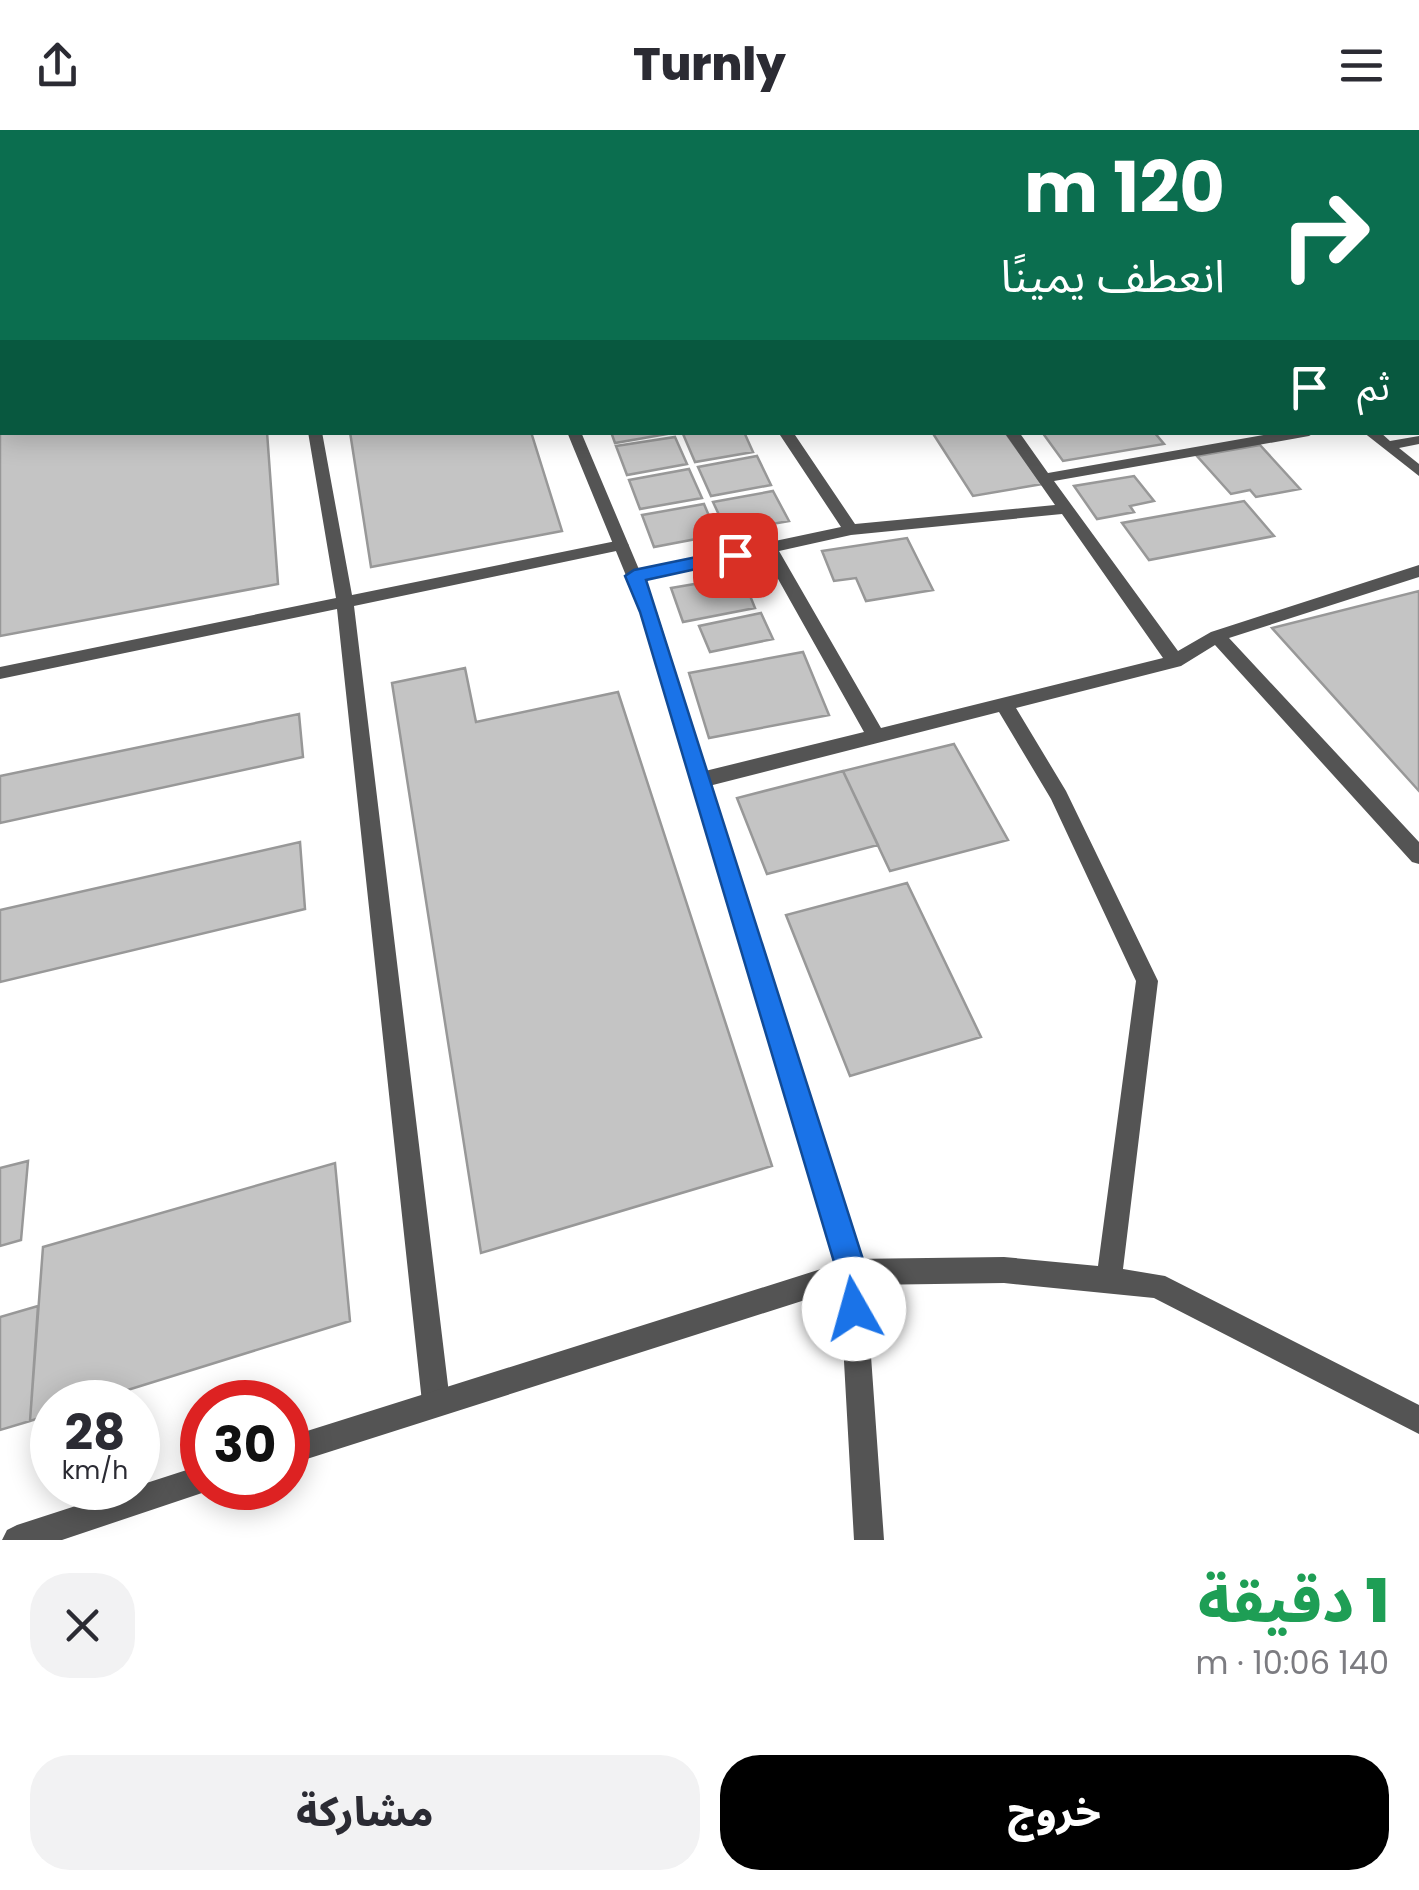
<!DOCTYPE html>
<html lang="ar">
<meta charset="utf-8">
<style>
:root{--surface:#fff;--page:#f2f2f3;--text:#2b2b33;--muted:#7c7c81;--accent:#000}
body{margin:0;font-family:Poppins,"Noto Sans Arabic",sans-serif;background:var(--page);color:var(--text);direction:rtl;height:100vh;display:flex;flex-direction:column;font-size:38px;white-space:nowrap}
*{box-sizing:border-box;margin:0}
p{font-size:32px;color:var(--muted)}
.icon{flex:none;width:55px;height:55px;fill:none;stroke:currentColor;stroke-width:2;stroke-linecap:round;stroke-linejoin:round}
.map{position:relative;height:1410px;overflow:hidden;direction:ltr}
.side{display:flex;flex-direction:column;background:var(--surface);flex:1}
.side>*{flex:none}
.top-card{position:absolute;left:0px;top:0px;width:1420px;height:305px;box-shadow:0 5px 25px #0003;direction:rtl;background:#0b6e4f;color:#fff;overflow:hidden}
.speed{position:absolute;left:30px;top:1250px;display:flex;gap:20px;font-size:50px;font-weight:700;text-align:center}
.speed>*{display:grid;place-content:center;width:130px;height:130px;border-radius:50%;background:var(--surface);box-shadow:0 5px 25px #0003;line-height:1}
.speed small{font-size:25px;font-weight:400}
.speed .limit{border:15px solid #d22;background:#fff;color:#111}
.pin{position:absolute;display:grid;place-items:center;width:85px;height:85px;color:#fff;margin:-42px;border-radius:20px;box-shadow:0 5px 15px #0006}
.me{position:absolute;width:110px;margin:-55px;rotate:353deg;stroke-linejoin:round;filter:drop-shadow(0 0 8px #0008)}
.turn{display:flex;align-items:center;gap:35px;height:210px;padding:0 30px;font-size:45px}
.turn .icon{width:130px;height:130px;stroke-width:2.5}
.turn b{display:block;font-size:70px;line-height:85px}
.then{display:flex;align-items:center;height:95px;padding:0 30px;background:#0003;gap:20px;font-size:38px}
.round{display:grid;place-items:center;flex:none;width:105px;height:105px;border-radius:40px;background:var(--page)}
.overview{display:flex;align-items:center;justify-content:space-between;height:170px;padding:0 30px}
h1{font-size:60px;font-weight:800;line-height:75px;color:#1e9e55}
.primary-button{display:flex;gap:20px;margin-top:auto;padding:20px 30px}
.primary-button a{flex:1;height:115px;border-radius:40px;background:var(--accent);color:#fff;font-size:40px;font-weight:800;line-height:115px;text-align:center}
.primary-button a+a{background:var(--page);color:var(--text)}
header{display:flex;justify-content:space-between;align-items:center;height:130px;padding:0 30px;background:var(--surface);font-size:45px;font-weight:800}
.map>svg:first-child{display:block}
.building{fill:#c4c4c4;stroke:#989898;stroke-width:2.5}
.lines{fill:none;stroke-linecap:round;stroke-linejoin:round}
.minor{fill:#545454;fill-rule:evenodd}
.tertiary{fill:#545454;fill-rule:evenodd}
.secondary{fill:#212121;fill-rule:evenodd}
.route{fill:#1a73e8;stroke:#114b97;stroke-width:2.5}
</style>
<header><svg class="icon" aria-label="menu" viewBox="0 0 24 24"><path d="M4 6h16M4 12h16M4 18h16"/></svg>Turnly<svg class="icon" aria-label="share" viewBox="0 0 24 24"><path d="M12 15V3M7 8l5-5 5 5M5 13v7h14v-7"/></svg></header>
<div class="map">
<svg width="1419" height="1410" viewBox="0 0 1419 1410">
<rect width="100%" height="100%" fill="#fff"/>
<path class="building" d="M1154,0H1308L1310,2H1156Z
M1341,0H1419V35L1418,2Z
M0,196L2,302H267L278,454L0,506Z
M350,302H531L562,401L371,437Z
M611,302H673V303L615,313Z
M744,302L753,322L695,332L683,304Z
M932,302H1005L1042,354L973,366Z
M1042,302H1154L1164,314L1063,331Z
M675,307L687,334L627,345L616,316Z
M1260,315L1300,359L1256,367L1250,360L1231,364L1197,326Z
M757,326L771,355L711,366L698,337Z
M689,339L702,368L640,379L629,350Z
M1134,346L1154,371L1130,376L1134,382L1097,389L1074,356Z
M773,361L789,391L727,402L713,372Z
M1244,371L1274,406L1149,430L1122,393Z
M704,374L717,405L654,417L642,385Z
M907,408L933,460L866,471L856,448L834,451L822,421Z
M742,446L755,478L683,492L671,458Z
M1419,461V661L1272,498Z
M761,483L773,509L710,522L699,496Z
M803,522L829,585L709,608L689,543Z
M465,538L476,592L618,562L772,1036L481,1123L392,553Z
M299,584L303,627L0,693V646Z
M954,614L1008,710L890,741L843,641Z
M843,641L878,715L767,744L737,668Z
M300,712L305,779L0,852V780Z
M907,753L981,907L850,946L786,785Z
M28,1031L21,1110L0,1116V1038Z
M335,1033L350,1191L89,1272H52V1284L30,1291L43,1117Z
M38,1176L30,1291L0,1300V1187Z"/>
<g class="lines">
<path class="minor" d="M432,0H445L446,2H434Z
M706,0H716L717,2H707Z
M899,0H910L911,2H901Z
M1009,0H1021L1022,2H1011Z
M1070,0H1081L1082,2H1072Z
M308,302H322L352,465L621,410L629,415L621,420L354,476L450,1272L446,1282L436,1286L426,1282L422,1272L337,479L0,549V537L336,468Z
M778,302H793L855,394L1055,375L1004,302H1019L1048,343L1281,302H1316L1309,306L1054,351L1178,521L1211,502L1419,435V447L1229,508L1419,712V734L1412,732L1215,515L1181,536L1016,578L1066,661L1158,851L1123,1139L1165,1146L1419,1275V1304L1154,1168L1004,1153L866,1155L884,1410H854L839,1142L843,1133L852,1129L1004,1127L1098,1136L1136,851L1051,669L999,582L701,658L694,655L691,650L701,642L864,602L764,424L634,453L626,447L634,441L841,397ZM1062,384L1163,528L881,598L779,421L851,405Z
M1363,302H1380L1390,311L1419,306V314L1399,318L1419,334V346Z"/>
<path class="tertiary" d="M567,302H581L657,482L865,1142L861,1151L852,1155L288,1335V1307L837,1134L641,482Z
M202,1335V1358H213L202,1363L62,1410H2L7,1400L17,1395Z"/>
<path class="secondary" d="M0,174H2V182H0Z"/>
</g>
<path class="route" d="M735,419L742,421V429L646,450L867,1142L870,1179L865,1190L854,1194L844,1190L837,1142L640,482L625,446L634,440Z"/>
</svg>
<div class="speed"><div>28<small>km/h</small></div><div class="limit">30</div></div>
<div class="pin" style="left:735px;top:425px;background:#d93025"><svg class="icon" aria-label="arrive" viewBox="0 0 24 24"><path d="M6 21V4h12l-3 4 3 4H6"/></svg></div>
<svg class="me" style="left:854px;top:1179px" viewBox="-20 -20 40 40"><circle r="19" fill="#fff"/><path d="M0-13L10 11 0 6-10 11z" fill="#1a73e8"/></svg>
<div class="top-card">
<div class="turn"><svg class="icon" aria-label="right" viewBox="0 0 24 24"><path d="M7 20v-9h11M14 6l5 5-5 5"/></svg><div><b>120 m</b>انعطف يمينًا</div></div>
<div class="then">ثم<svg class="icon" aria-label="arrive" viewBox="0 0 24 24"><path d="M6 21V4h12l-3 4 3 4H6"/></svg></div>
</div>
</div>
<section class="side">
<div class="overview"><div><h1>1 دقيقة</h1><p>140 m · 10:06</p></div><a class="round"><svg class="icon" aria-label="close" viewBox="0 0 24 24"><path d="M6 6l12 12M18 6L6 18"/></svg></a></div>
<div class="primary-button"><a>خروج</a><a>مشاركة</a></div>
</section>
